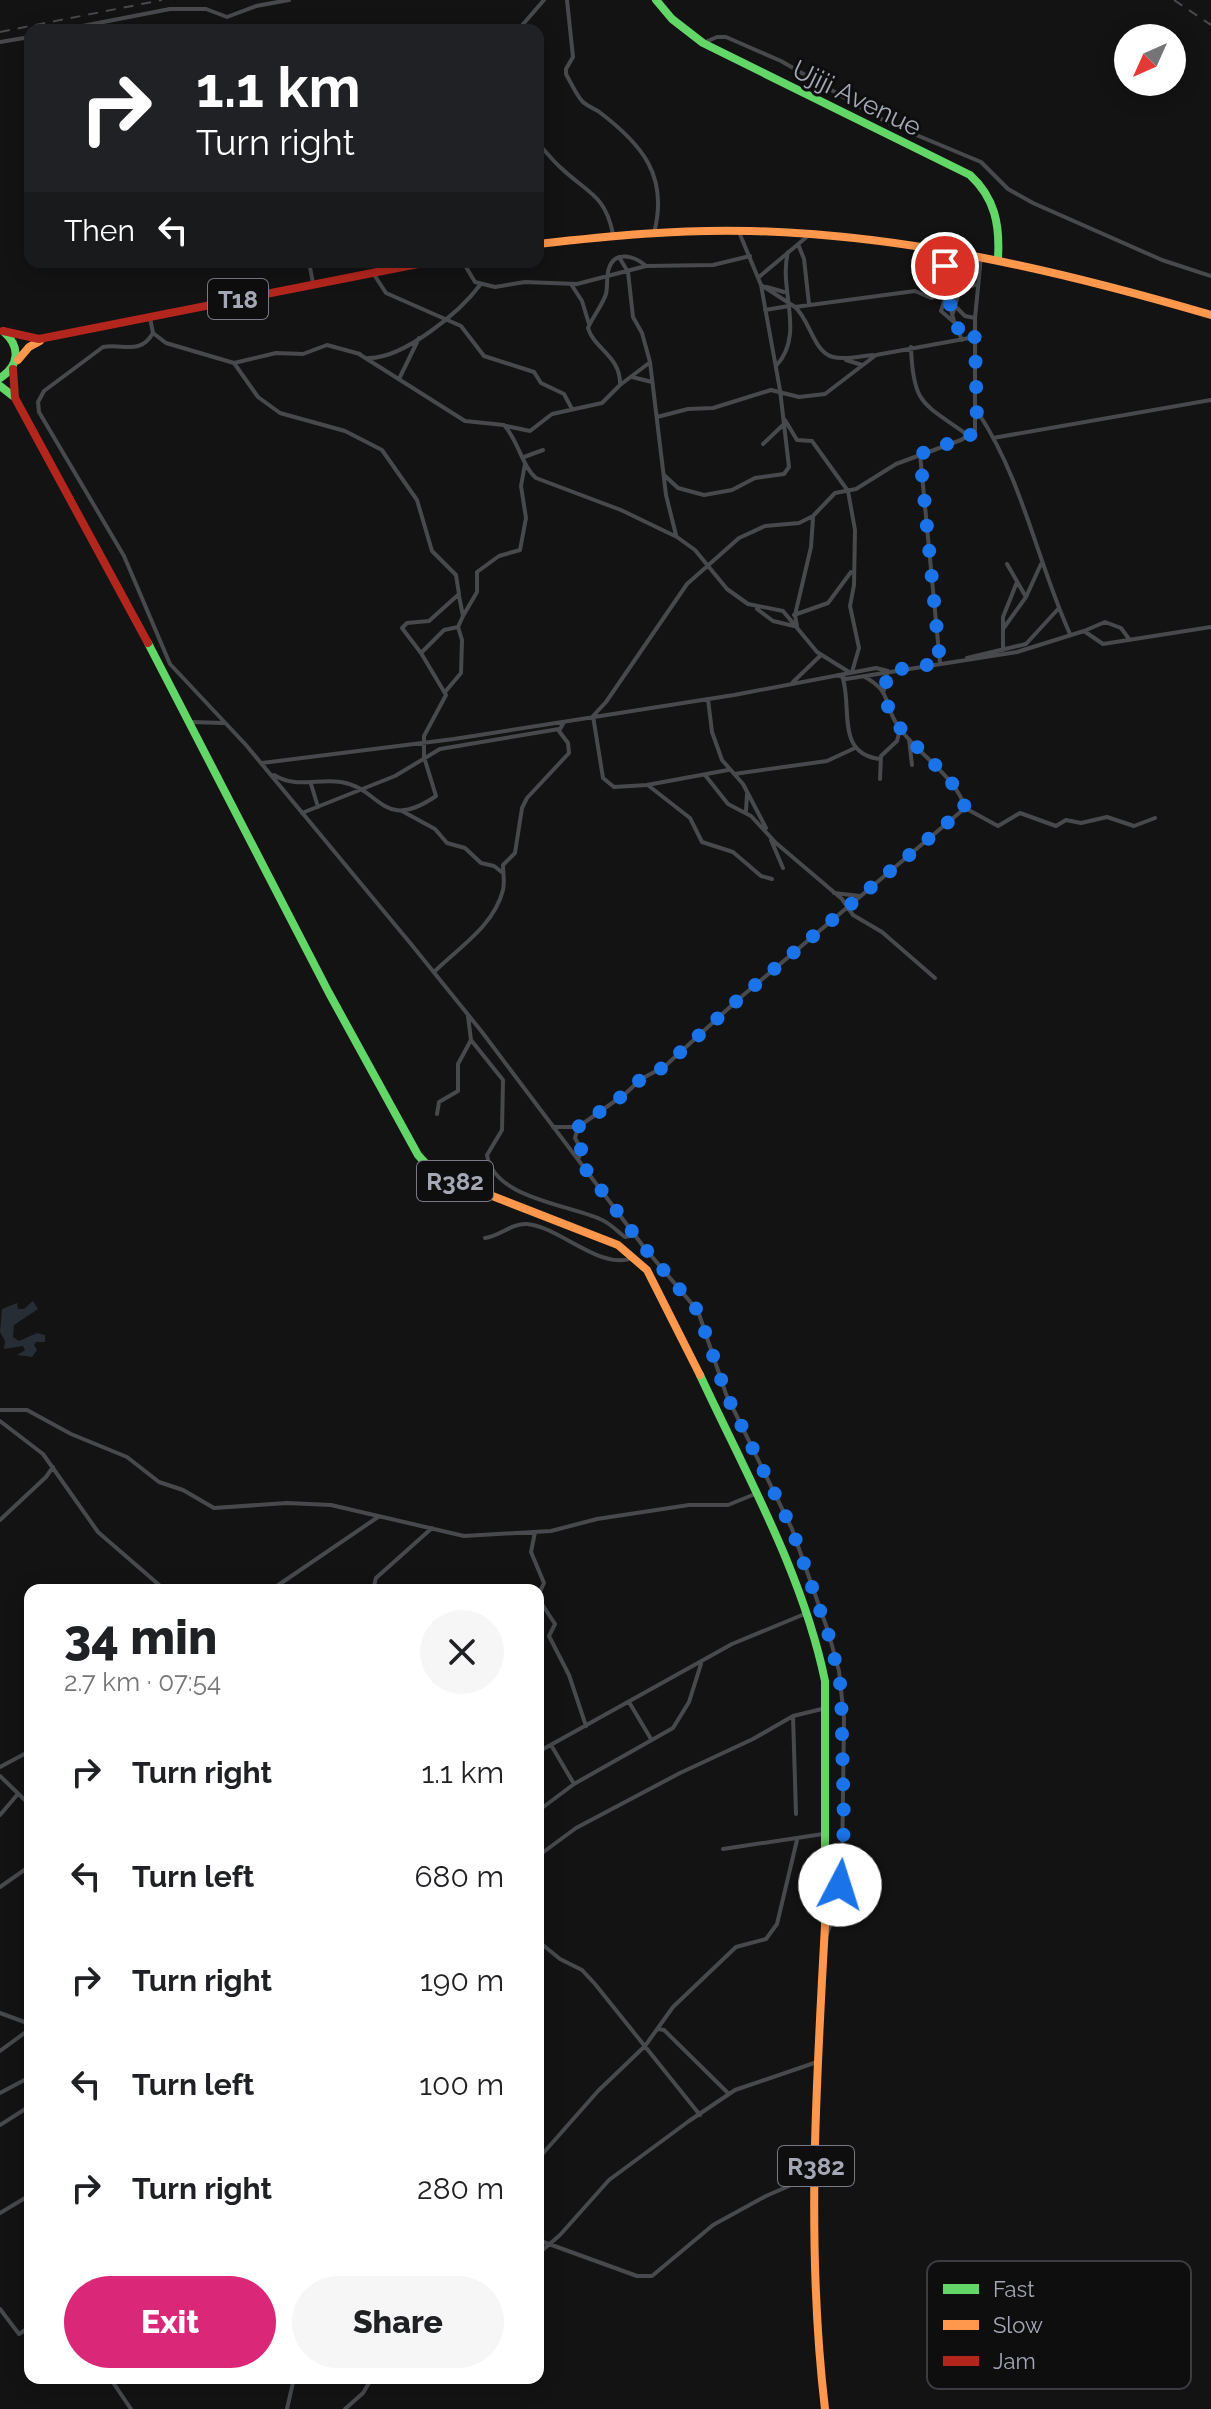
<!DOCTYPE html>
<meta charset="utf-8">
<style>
:root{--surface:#fff;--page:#f6f6f6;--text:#202124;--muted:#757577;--accent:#db2777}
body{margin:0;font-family:Raleway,sans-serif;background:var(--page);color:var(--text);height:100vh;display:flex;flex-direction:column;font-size:30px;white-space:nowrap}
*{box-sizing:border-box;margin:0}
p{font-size:26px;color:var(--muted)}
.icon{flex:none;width:44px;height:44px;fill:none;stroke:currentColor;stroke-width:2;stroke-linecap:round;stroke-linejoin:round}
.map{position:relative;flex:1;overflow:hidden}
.panel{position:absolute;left:24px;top:1584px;width:520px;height:800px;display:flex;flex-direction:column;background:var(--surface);border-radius:16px;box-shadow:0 4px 20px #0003}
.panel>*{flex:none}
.top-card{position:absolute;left:24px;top:24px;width:520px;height:244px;border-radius:16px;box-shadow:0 4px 20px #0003;background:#202124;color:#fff;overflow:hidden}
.needle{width:52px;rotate:225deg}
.buttons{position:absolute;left:1114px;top:24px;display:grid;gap:16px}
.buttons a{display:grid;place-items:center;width:72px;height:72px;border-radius:50%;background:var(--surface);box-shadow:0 4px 20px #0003;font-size:40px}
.pin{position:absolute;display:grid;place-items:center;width:68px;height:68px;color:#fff;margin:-34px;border:4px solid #fff;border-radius:50%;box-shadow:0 2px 8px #0007}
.me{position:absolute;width:88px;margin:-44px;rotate:5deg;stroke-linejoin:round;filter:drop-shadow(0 0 6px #0008)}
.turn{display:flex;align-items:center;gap:28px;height:168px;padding:0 40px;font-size:36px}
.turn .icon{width:104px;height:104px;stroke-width:2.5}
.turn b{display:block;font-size:56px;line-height:68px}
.then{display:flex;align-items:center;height:76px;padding:0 40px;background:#0003;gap:16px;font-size:30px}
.round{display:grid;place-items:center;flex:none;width:84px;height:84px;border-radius:42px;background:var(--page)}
.summary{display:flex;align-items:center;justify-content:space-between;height:136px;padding:0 40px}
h1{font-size:48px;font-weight:800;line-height:60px}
.primary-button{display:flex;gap:16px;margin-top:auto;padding:16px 40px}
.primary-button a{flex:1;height:92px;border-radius:48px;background:var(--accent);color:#fff;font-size:32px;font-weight:800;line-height:92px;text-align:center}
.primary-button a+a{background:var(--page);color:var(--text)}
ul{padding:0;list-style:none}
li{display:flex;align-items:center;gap:24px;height:104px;padding:0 40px}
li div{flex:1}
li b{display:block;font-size:30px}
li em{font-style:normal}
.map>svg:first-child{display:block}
.water{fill:#272d35}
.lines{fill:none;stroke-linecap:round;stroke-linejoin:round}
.street{stroke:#48494c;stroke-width:4}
.fast{stroke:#63d668;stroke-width:8}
.slow{stroke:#ff974d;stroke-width:8}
.jam{stroke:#b3261e;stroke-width:8}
.rail{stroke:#48494c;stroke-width:2;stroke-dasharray:10 8;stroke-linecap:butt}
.route{stroke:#1a73e8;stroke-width:14;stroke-dasharray:0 25.2}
.labels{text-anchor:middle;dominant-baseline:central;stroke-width:6;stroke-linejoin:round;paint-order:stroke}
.shield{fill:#0e0e0f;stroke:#777a83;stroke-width:2}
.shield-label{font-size:24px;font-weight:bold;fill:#a4a8b5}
.street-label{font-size:26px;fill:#a4a8b5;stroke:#0e0e0f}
.key{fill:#0e0e0f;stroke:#3b3c41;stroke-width:2}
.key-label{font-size:22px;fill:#a4a8b5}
</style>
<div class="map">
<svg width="1211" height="2409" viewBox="0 0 1211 2409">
<rect width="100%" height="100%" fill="#131314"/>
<path class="water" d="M33,1301L38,1309L14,1325L13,1337L19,1341L37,1333L45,1335V1342H36L34,1345L37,1350L32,1357L17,1355L25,1350L23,1346L4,1349L5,1341L0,1332L2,1309L17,1303L18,1309H24Z"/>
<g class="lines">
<path class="street" d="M567,0L573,57L566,69V74C571,83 576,94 582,101C587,106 593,108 598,111C642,144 669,176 654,233
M62,30L170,9H206L227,17L256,6L289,0
M518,30L544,0
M0,42L30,37
M703,43L717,37H726L781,61L890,124L981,162L1008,189L1033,203L1162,260L1211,276
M538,144C546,151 552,160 560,167C587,193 605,194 613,234
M798,244L804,259L809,304
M946,251L947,292L941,311L955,323L962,340
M619,257L628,272L633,317L642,333L650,362L666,495L676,535
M309,262L313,283
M463,262L475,282L495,287L525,282L577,284L646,266L713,265L750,256
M373,273L386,293L461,326L484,356L534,372L541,383L564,394L572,409
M759,277L809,235
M571,284L582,301L589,324
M761,285L795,307L915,291L931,298L978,284
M767,287L784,292
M947,295L954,321
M955,306L965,316L975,318
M795,307C810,320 814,353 833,357C845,360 860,356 873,355
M765,310L789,306
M953,313L960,289
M150,318L153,333C140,356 122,343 103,347L44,391L38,402L39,412L124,556L170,664L246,745L411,944L482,1032L643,1246L698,1311L726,1394L792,1529L828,1631L839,1671L844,1718L842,1870L835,1912L827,1934
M153,333L166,343L234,363L276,353L303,354L327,345L360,354
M911,347C913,407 924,403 969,436
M359,354L465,421L504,425C518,440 522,466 536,478L621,510L677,537L695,550L727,589L748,604L783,611L817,652L849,672
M368,358C403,359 460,312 480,285
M846,360L862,365
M234,363L258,397L280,413L345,431L382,450L417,500L432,551L456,575L459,594L429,621L407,623L402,628L421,653L446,695L424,736V757L436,796C382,833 381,788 341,782C317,778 297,789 274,775
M776,366C806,334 778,290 788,252
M632,377L652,382
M399,379L419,338
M620,385C621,356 594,349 588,328C593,316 602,306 606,294C608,285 606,276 609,268C615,250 635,256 646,266
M979,414C1023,481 1037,561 1070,634
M657,417L688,409L713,408L771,390L799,397L825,394L876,355L975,337
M785,420L797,440L812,441L848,491L855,530L854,585L850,606L859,648L852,672
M506,426L530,431L552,414L602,403L620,385L649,363
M993,438L1211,400
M763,444L784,424
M920,454L940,663
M524,457L543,450
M664,475L678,488L704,495L732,490L755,478L784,474L789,467L780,390L761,285L739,232
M1007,564L1026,597
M757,609L773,621L794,626
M794,615L828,603L851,572
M463,616L477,592V572L499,556L520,550L526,518L521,486L525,464
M797,626L795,615L811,547L813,518
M1003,629V617L1017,582
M1084,631L1105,622L1121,628L1129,639
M1003,650V629L1026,597L1041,564
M422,652L444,630L458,627
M967,658L1026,644L1059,608
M838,675L846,679L1017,652L1084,631L1103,644L1211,627
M865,677C893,693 882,702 898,726C916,753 957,777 965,808L998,826L1020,813L1056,826L1066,820L1081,823L1107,817L1134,826L1155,818
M843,679C852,709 836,754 880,759
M793,682L820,656
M445,692L461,673L462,640L458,627L463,616L459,596
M708,699L712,732L722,760L743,784L766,828
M191,722L223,723
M909,739L912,765
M262,763L454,739L734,695L876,668L888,671L884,690
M728,770L647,785L614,787L603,778L593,716L606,702L687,584L739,538L765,526L799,523L813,516L835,493L856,489L896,464L961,440L975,431V318L981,257
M734,774L827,761L855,748
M705,775L728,804L751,816L776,843L842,899L853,915L882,932L935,978
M880,779L881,756L897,741L900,729
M311,784L318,807
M649,786L690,818L702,842L733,852L761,876L772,879
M402,811L435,829L447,843L465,848L481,863L494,866L503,873
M746,811L747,794
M302,813L395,776L440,749L559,729
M771,840L783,868
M834,893L860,896
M434,972C458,948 494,926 503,890C505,882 503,874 503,865L515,853L522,808L527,798L569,753L568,743L559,731L564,722
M468,1016L471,1040L503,1080L502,1130L487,1155C494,1198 566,1204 600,1219C610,1223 617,1231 625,1237L635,1235
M437,1114L439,1102L458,1091V1064L471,1040
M553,1127H578L625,1094L641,1079L664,1067L741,997L965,808
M578,1127L575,1138L582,1151L578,1159
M485,1238C500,1236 512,1223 527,1224C561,1227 599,1271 634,1258
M0,1410H27L71,1434L127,1457L159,1482L183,1490L214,1508L287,1503L331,1505L464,1536L551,1531L597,1519L689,1505H728L755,1494
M0,1421L43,1454L98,1532L165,1590
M0,1520L46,1477L53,1467
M535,1532L531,1552L544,1583L538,1596
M271,1590L378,1517
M373,1590L376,1578L432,1528
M538,1598L555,1624L549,1636L569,1675L586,1726
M629,1702L651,1739
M793,1716L796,1814
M551,1745L574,1784
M538,1752L732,1644L807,1613
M0,1767L30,1751
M0,1776L30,1805
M538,1811L574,1784L673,1728L689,1702L701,1664
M0,1815L17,1795
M723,1849L823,1834
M538,1856L576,1828L680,1773L753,1739L793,1716L826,1708
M826,1865L839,1886
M0,1887L30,1866
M538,1888L540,1887
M538,1941L560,1959L582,1970L595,1984L700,2115
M0,2013L30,2024
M658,2029L664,2030L729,2094
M0,2051L30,2029
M0,2093L30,2077
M0,2125L30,2106
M538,2159L598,2091L645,2046L673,2007L736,1947L766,1939L777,1924L797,1840
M0,2213L30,2195
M538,2240L637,2276H652L713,2225L766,2196L814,2175
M538,2254L560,2235L609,2180L689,2121L735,2090L817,2062
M0,2309L19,2334L30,2327
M110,2378L131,2409
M287,2409L294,2378
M345,2409L363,2393L372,2378"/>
<path class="fast" d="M656,0L672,19L703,43L970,175C995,198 1000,225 998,258
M0,378C19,366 21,347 4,332
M0,386L13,396
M148,643L329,993L418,1155L428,1166L459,1183
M700,1375C746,1474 803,1574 825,1681V1926"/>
<path class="slow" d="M538,244C609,236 680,229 751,231C908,235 1061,271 1211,315
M18,360L29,347L40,341
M459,1183L618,1245L647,1270L700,1375
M825,1926C816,2087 806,2249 825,2409"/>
<path class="jam" d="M3,331L39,339L428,262
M13,369L15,398L148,643"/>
<path class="rail" d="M1174,0L1211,25
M0,32L162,0"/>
</g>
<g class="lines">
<path class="route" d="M840,1885L844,1826L841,1688L831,1642L792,1529L726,1394L698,1311L643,1246L578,1159L582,1151L575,1138L578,1127L625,1094L641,1079L664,1067L741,997L965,808C955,768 892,741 885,695C883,687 888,680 888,671L940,663L920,454L969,436L975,431L977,423L975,337L962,340L947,295L945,266"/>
</g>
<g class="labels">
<g class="shield">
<rect x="208" y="279" width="60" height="40" rx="6"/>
<rect x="417" y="1161" width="76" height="40" rx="6"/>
<rect x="778" y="2146" width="76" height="40" rx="6"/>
</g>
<g class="shield-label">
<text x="238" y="299">T18</text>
<text x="455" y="1181">R382</text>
<text x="816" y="2166">R382</text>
</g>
<g class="street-label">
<text transform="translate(857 98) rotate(26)">Ujiji Avenue</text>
</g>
</g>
<rect x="927" y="2261" width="264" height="128" rx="12" class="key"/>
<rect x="943" y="2284" width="36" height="10" fill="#63d668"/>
<rect x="943" y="2320" width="36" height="10" fill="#ff974d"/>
<rect x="943" y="2356" width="36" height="10" fill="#b3261e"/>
<g class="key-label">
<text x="993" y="2297">Fast</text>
<text x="993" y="2333">Slow</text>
<text x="993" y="2369">Jam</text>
</g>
</svg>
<div class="buttons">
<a><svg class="needle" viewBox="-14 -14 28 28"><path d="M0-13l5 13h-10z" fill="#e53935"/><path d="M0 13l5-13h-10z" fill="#757577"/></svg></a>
</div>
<div class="pin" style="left:945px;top:266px;background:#d93025"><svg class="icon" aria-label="arrive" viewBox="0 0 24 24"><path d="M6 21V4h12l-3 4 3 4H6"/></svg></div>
<svg class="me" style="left:840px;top:1885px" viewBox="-20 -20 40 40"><circle r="19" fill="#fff"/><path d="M0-13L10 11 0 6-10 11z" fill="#1a73e8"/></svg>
<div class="top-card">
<div class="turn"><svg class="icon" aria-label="right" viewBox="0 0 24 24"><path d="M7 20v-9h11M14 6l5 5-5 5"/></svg><div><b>1.1 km</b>Turn right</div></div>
<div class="then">Then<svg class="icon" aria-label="left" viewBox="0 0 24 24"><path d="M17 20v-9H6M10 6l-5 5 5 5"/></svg></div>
</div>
<section class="panel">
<div class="summary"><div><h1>34 min</h1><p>2.7 km · 07:54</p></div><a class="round"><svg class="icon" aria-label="close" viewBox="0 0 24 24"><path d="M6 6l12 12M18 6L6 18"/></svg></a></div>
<ul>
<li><svg class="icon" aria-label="right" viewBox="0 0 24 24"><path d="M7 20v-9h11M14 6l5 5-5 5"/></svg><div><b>Turn right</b></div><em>1.1 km</em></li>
<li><svg class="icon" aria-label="left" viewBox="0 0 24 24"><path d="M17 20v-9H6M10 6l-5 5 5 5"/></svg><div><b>Turn left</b></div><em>680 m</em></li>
<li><svg class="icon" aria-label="right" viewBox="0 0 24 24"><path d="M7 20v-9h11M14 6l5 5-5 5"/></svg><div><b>Turn right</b></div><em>190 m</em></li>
<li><svg class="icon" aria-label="left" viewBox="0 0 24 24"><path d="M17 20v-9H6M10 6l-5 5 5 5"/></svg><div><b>Turn left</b></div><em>100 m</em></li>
<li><svg class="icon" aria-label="right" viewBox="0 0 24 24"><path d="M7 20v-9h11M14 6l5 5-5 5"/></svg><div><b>Turn right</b></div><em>280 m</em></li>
</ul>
<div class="primary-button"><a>Exit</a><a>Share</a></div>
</section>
</div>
